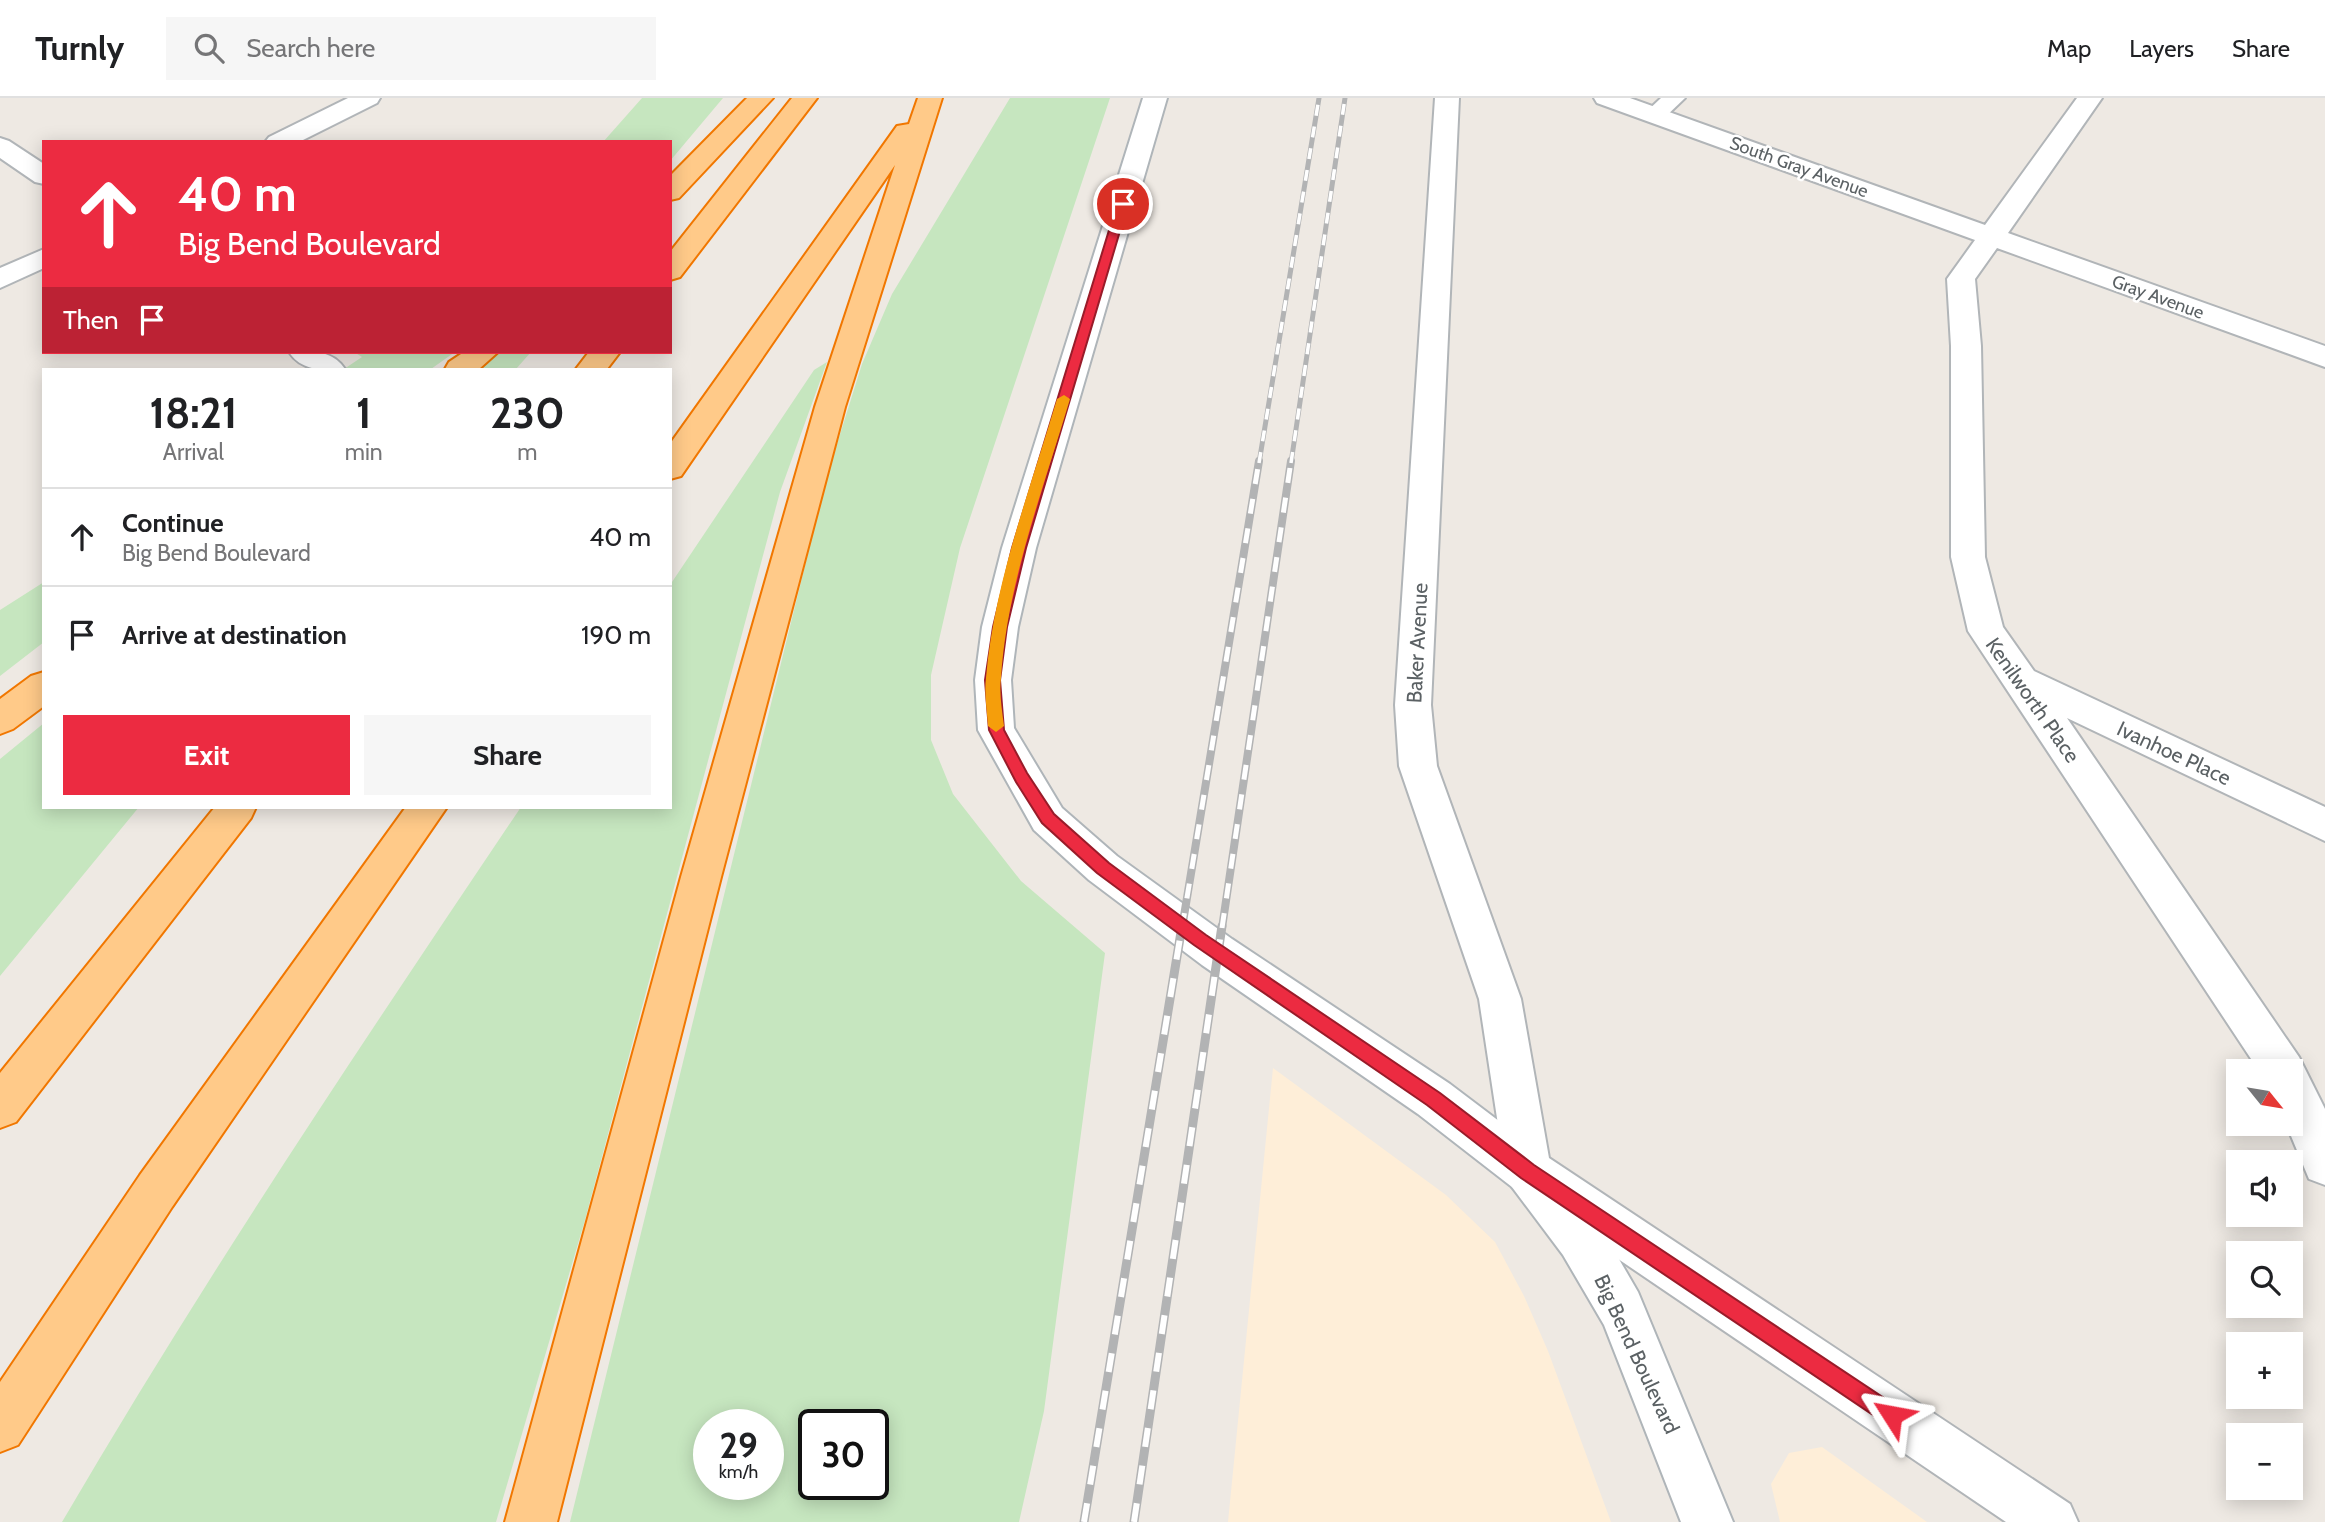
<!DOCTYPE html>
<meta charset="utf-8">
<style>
:root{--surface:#fff;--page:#f6f6f6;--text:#202124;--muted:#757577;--line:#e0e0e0;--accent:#ec2b41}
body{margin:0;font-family:Cabin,sans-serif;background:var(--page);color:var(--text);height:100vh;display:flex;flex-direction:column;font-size:26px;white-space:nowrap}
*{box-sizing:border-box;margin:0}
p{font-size:23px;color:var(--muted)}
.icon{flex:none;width:38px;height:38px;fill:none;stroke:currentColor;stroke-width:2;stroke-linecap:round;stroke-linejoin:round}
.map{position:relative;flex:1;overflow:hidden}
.drawer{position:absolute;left:42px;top:270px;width:630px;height:441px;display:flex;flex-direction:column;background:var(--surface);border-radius:0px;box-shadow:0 4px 18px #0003}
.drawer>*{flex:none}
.guide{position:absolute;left:42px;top:42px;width:630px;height:214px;border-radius:0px;box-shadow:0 4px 18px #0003;background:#ec2b41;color:#fff;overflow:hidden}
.needle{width:46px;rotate:120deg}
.buttons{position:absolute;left:2226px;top:961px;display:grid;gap:14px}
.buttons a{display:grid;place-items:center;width:77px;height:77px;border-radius:0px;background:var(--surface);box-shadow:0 4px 18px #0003;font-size:35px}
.speed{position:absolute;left:693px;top:1311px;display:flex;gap:14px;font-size:35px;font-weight:700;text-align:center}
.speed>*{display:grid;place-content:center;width:91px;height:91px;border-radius:50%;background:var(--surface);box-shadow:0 4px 18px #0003;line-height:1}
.speed small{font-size:18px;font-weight:400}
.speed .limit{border:4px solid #111;border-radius:10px;background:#fff;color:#111}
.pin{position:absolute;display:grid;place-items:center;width:60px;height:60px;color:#fff;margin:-30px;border:4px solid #fff;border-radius:50%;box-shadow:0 2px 7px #0007}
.me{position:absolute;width:77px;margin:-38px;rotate:304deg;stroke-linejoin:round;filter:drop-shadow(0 0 5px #0008)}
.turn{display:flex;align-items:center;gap:24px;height:147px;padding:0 21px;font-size:32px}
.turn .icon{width:91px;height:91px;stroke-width:2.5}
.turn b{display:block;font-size:49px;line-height:60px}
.then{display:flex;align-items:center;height:66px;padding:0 21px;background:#0003;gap:14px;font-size:26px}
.eta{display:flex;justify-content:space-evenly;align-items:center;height:119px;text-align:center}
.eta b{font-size:42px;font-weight:700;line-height:49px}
.button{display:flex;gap:14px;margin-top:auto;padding:14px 21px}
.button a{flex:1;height:80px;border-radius:0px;background:var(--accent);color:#fff;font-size:28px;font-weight:700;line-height:80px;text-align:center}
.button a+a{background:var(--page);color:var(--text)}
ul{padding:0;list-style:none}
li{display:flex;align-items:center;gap:21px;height:98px;padding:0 21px;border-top:2px solid var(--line)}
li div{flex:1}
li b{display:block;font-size:26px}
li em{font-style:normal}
header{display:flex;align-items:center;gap:42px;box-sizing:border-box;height:98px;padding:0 35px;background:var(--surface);border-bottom:2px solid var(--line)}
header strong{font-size:33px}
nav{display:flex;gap:38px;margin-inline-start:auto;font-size:24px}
.search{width:490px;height:63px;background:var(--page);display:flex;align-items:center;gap:18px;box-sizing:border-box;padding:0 24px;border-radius:0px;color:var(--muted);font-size:26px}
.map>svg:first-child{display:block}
.commercial{fill:#feeed8}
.green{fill:#c6e6bf;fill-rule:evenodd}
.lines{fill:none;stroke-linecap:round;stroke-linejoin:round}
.lane-casing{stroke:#b1b5b8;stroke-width:4}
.street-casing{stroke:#b1b5b8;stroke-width:4}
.secondary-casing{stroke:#afb5b9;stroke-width:4}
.highway-casing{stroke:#f17700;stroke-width:4}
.lane{fill:#fff;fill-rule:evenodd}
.street{fill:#fff;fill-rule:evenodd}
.secondary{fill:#fff;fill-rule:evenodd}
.highway{fill:#ffca89;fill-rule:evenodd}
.rail-far2-casing{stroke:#b2b3b4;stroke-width:5}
.rail-far1-casing{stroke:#b2b3b4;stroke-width:8}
.rail-casing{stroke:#b2b3b4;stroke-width:9}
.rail-far2{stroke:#fff;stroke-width:3.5;stroke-dasharray:11;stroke-linecap:butt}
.rail-far1{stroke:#fff;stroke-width:5;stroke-dasharray:15;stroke-linecap:butt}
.rail{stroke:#fff;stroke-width:6;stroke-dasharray:19;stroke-linecap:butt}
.route{fill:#ec2b41;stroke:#991c2a;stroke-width:2}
.slow{fill:#f59e0b}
.labels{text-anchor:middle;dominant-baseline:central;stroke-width:5;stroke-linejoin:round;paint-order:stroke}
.far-street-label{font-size:18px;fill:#5b6164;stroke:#fff}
.street-label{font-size:21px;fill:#5b6164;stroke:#fff}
</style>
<header>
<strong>Turnly</strong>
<div class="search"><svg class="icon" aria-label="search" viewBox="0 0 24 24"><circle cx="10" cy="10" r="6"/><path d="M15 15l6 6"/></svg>Search here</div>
<nav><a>Map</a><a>Layers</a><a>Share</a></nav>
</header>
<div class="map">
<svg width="2325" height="1424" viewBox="0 0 2325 1424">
<rect width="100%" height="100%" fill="#eee9e3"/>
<path class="commercial" d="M1273,970L1446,1097L1495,1144L1524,1198L1548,1253L1611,1424H1228Z
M1822,1349L1927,1424H1780L1771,1386L1789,1355Z"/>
<path class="green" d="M642,0H723L670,63V44H603Z
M1010,0H1110L960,450L931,577V642L953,696L1021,783L1105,855L1044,1313L1019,1424H570L827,378L862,266L892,196ZM709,1326H768V1386H709ZM814,1326H873V1386H814Z
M354,254H455L431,271H344L362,259Z
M501,254H531L516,271H480Z
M827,264L780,394L585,1122L496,1424H62C205,1179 363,944 521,709H670V487L814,272Z
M44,484V544L0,578V512Z
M44,625V709H139L0,878V661Z"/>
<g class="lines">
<g class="lane-casing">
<path id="lane" d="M1661,0H1685L1662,22H1646L1643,17Z"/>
</g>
<g class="street-casing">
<path id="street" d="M348,0H380L377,5L299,44H265L269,39Z
M1435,0H1459L1431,607L1437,668L1521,901L1549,1060L2070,1406L2078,1424H2006L1512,1089L1505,1073L1479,901L1399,668L1395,607Z
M1594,0H1630L1985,127L2077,0H2102L2008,135L2325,248V269L1997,150L1975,181L1981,248L1985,459L2003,529L2034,573L2325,709V743L2067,620L2299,959L2325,1011V1087L2309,1081L2286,1026H2291V973H2259L1968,533L1951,459V248L1947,181L1975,142L1597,5Z
M0,40L9,43L44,66V86L35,84L0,60Z
M44,151V170L0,190V170Z
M289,254C310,253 332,251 345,271C324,272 302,274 289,254Z"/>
</g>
<g class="secondary-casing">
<path id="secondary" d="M1143,0H1167L1036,450L1018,529L1011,582L1014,630L1062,710L1117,758L1232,841L1450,986L1544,1057L1597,1123L1638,1194L1733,1424H1681L1604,1227L1563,1157L1512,1089L1418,1016L1202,867L1089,782L1034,732L978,632L975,582L982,529L1002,450Z"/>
</g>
<g class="highway-casing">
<path id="highway" d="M747,0H773L679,100L670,102V78Z
M792,0H817L680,179L670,182V154Z
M918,0H942L845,309L721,779L557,1424H505L681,779L815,309L895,67L681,378L670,381V346L897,28L909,26Z
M464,254H498L479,271H445L449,264Z
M589,254H620L607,271H576Z
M44,574V608L13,631L0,636V601L31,578Z
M215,709H256L251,720L16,1024L0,1030V975Z
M406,709H447L172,1109L18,1347L0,1354V1284L140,1077Z"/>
</g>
<use href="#lane" class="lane"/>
<use href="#street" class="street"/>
<use href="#secondary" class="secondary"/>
<use href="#highway" class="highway"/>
<g class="rail-far2-casing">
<path id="rail-far2" d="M1259,365L1319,0
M1291,365L1345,0"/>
</g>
<g class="rail-far1-casing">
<path id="rail-far1" d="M1182,830L1259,363
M1222,830L1291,363"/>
</g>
<g class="rail-casing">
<path id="rail" d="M1084,1424L1182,828
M1134,1424L1222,828"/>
</g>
<use href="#rail-far2" class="rail-far2"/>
<use href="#rail-far1" class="rail-far1"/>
<use href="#rail" class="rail"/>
</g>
<path class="route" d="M1123,103L1128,106L1026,450L1007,529L1000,582L1004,632L1027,675L1054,716L1109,765L1206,837L1440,995L1534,1067L1899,1310L1902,1317L1899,1325L1892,1328L1885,1325L1521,1080L1427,1007L1194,847L1097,775L1042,725L1016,684L989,632L985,582L993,529L1012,450L1117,106Z"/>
<path class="slow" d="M1064,297L1070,301C1043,392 1007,485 1001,580C999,595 1002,612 1004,628L996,634L988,628C987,612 984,595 986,580C994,485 1030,392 1057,301Z"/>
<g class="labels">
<g class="far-street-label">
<text transform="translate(1799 69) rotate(20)">South Gray Avenue</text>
<text transform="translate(2158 199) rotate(20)">Gray Avenue</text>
</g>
<g class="street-label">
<text transform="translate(1417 545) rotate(-87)">Baker Avenue</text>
<text transform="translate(2033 602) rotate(55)">Kenilworth Place</text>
<text transform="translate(2174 655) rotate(25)">Ivanhoe Place</text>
<text transform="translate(1637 1256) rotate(65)">Big Bend Boulevard</text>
</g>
</g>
</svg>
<div class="buttons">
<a><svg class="needle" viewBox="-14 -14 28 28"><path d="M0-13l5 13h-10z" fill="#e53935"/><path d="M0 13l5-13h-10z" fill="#757577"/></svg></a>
<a><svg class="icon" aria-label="sound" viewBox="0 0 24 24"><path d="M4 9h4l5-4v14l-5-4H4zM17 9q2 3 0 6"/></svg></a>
<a><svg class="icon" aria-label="search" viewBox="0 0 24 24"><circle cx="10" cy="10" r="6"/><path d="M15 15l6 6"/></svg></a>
<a>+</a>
<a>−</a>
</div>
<div class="speed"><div>29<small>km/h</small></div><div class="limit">30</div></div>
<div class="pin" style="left:1123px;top:106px;background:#d93025"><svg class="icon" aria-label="arrive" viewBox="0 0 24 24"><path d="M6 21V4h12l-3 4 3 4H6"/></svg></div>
<svg class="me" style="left:1892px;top:1317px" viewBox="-20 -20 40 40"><path d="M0-17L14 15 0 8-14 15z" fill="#ec2b41" stroke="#fff" stroke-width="4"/></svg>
<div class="guide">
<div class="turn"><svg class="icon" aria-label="ahead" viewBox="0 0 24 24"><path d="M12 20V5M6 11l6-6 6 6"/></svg><div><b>40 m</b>Big Bend Boulevard</div></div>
<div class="then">Then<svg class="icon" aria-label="arrive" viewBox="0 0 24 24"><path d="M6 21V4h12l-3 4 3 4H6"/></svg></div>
</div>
<section class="drawer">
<div class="eta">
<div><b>18:21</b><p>Arrival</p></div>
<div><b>1</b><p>min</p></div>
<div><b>230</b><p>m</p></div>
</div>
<ul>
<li><svg class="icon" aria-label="ahead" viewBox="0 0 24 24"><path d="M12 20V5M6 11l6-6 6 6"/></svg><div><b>Continue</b><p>Big Bend Boulevard</p></div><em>40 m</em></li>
<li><svg class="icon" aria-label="arrive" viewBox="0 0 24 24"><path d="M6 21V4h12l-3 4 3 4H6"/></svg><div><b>Arrive at destination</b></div><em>190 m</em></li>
</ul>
<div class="button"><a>Exit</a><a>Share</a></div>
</section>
</div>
